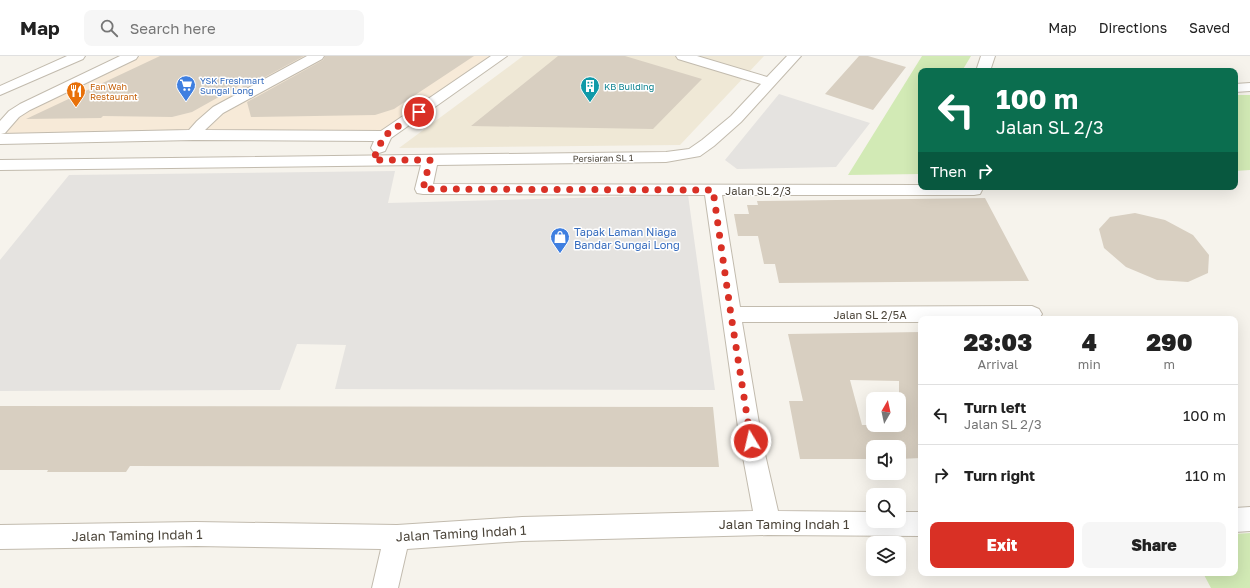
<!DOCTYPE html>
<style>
:root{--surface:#fff;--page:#f6f6f6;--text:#222;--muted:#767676;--line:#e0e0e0;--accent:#d93025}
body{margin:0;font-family:"Golos Text",sans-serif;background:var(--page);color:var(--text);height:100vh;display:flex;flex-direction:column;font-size:15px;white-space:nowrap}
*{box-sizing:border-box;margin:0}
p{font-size:13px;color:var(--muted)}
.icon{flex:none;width:22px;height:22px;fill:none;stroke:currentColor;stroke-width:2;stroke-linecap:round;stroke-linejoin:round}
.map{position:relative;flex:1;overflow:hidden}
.drawer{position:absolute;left:918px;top:260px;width:320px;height:260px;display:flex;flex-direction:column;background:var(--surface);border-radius:8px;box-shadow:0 4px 16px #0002}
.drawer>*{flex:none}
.top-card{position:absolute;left:918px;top:12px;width:320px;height:122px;border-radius:8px;box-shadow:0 4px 16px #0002;background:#0b6e4f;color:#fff;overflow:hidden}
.needle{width:26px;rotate:9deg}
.tools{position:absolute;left:866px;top:336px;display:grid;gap:8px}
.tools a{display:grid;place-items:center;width:40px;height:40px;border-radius:8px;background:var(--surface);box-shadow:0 4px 16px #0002;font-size:20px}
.pin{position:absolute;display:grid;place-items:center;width:34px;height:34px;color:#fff;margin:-17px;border:2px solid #fff;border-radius:50%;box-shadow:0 1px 4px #0007}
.me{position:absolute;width:44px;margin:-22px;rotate:351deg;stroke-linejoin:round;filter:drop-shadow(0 0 3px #0008)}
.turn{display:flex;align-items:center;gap:14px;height:84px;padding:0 12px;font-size:18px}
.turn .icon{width:52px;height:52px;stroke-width:2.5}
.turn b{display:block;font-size:28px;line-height:34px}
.then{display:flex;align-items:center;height:38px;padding:0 12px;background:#0003;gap:8px;font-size:15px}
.eta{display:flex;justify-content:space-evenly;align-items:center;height:68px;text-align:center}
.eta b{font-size:24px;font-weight:800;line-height:28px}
.button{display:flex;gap:8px;margin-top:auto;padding:8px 12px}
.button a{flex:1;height:46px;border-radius:8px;background:var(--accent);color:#fff;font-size:16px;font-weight:800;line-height:46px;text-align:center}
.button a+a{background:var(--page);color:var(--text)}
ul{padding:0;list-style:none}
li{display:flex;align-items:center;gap:12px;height:60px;padding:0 12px;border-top:1px solid var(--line)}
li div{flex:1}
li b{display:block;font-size:15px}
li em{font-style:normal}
header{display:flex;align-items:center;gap:24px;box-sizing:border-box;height:56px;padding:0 20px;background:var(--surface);border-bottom:1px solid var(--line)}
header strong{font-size:19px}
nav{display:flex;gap:22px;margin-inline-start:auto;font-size:14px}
.search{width:280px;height:36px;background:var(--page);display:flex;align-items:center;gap:10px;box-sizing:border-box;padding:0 14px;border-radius:8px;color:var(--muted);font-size:15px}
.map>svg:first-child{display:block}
.commercial{fill:#f7ead8}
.education{fill:#efe8d6}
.green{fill:#d2eab5}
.parking{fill:#e5e3e0}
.building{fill:#d8cfc1;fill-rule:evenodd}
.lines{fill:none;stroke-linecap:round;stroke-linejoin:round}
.street-casing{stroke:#c2bbae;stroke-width:2}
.street{fill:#fff;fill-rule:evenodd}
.route{stroke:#d93025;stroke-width:7;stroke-dasharray:0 12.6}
.labels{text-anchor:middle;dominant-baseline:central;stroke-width:3;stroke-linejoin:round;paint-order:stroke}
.far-shop-label{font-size:9px;fill:#366cbe;stroke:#fff;text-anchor:start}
.far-food-label{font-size:9px;fill:#c56008;stroke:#fff;text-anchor:start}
.far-culture-label{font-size:9px;fill:#0d838f;stroke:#fff;text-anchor:start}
.far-street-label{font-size:9px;fill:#4b4439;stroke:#fff}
.street-label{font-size:11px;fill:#4b4439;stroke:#fff}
.shop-label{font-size:11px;fill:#366cbe;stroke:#fff;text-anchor:start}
.near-street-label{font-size:13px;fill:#4b4439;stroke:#fff}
</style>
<header>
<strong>Map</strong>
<div class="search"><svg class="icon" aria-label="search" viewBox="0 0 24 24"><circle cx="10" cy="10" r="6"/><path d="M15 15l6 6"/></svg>Search here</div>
<nav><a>Map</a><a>Directions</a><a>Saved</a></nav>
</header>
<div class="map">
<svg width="1250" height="532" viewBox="0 0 1250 532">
<rect width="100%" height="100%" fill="#f6f3ec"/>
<path class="commercial" d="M141,0H493L382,76L7,78L6,75L25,56Z"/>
<path class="education" d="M523,0H764L680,89L399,92Z"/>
<path class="green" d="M922,0H971L962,15H921V118L848,119Z
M1235,39H1250V114L1235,115Z
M1250,477V532H1211L1203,517H1235V478Z"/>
<path class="parking" d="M779,38L870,67L836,111L737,113L725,104Z
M395,115L388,147L688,139L715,334L335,333L346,289L297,288L280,334L0,335V204L69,119Z"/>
<path class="building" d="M160,0H304L243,33L242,28L192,56L172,61L103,60L101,62L26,63Z
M325,0H474L394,53L375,59L251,61L247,46L323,4Z
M558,0H625L702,23L653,73L471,70Z
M859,0H868L906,11L873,54L825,38Z
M985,142L1029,225L779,227L775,208H764L758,180H738L734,158H749L747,149H758L757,145Z
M1135,157L1165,164L1193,179L1209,199L1208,217L1188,226L1157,224L1126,211L1104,192L1099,173L1110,161Z
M921,276V402L899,403V391H873V403H800L789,345H803L788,278ZM850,324L899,325V369H862Z
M0,350L713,351L719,411L130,410L126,416H47L48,414H0Z"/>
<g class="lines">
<g class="street-casing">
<path id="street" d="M67,0H85L83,3L0,39V30Z
M120,0H138L136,3L30,54L19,61L5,77L1,78L189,74L197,65L213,51L307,0H324L322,3L223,57L205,74L381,75L491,0H507L391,82L385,95L379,97L373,95L371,92L374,85L193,84L0,88V65L9,55L20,48Z
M676,0H697L767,21L787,0H801L741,66L714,90L700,100L666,106L437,109L433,128L921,129V131H980L982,134L980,138L974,139H722L740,251L1032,250L1039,253L1042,258L1039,263H921V266H742L762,385L778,455L873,456V465H899V456H921V480L768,479L522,485L407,493L398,532H372L381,493L196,490L0,493V469L196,466L397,469L522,461L753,455L740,385L705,139L423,138L417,137L415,133L421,109L0,114V104L666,96L689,93L702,84L731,60L761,28L678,3Z
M981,0H995L990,15H976Z
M1250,27V35L1235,36V28Z
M1250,451V475L1235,476V452Z"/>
</g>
<use href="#street" class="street"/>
</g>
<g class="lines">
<path class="route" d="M419,56L384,80L373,104H430L423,133L713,134L731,259L751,385"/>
</g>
<defs>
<g id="supermarket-pin" transform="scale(1)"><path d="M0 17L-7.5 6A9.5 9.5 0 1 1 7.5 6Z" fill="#3f7fe0" stroke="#fff"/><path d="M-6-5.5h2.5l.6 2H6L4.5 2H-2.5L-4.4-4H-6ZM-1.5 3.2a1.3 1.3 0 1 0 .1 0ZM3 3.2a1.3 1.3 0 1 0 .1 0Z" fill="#fff"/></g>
<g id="building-pin" transform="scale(1)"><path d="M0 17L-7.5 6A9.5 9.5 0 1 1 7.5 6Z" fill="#0f9aa8" stroke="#fff"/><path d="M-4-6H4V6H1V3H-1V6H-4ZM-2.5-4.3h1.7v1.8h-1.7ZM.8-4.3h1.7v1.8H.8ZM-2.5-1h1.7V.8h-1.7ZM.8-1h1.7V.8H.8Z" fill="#fff"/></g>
<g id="restaurant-pin" transform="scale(1)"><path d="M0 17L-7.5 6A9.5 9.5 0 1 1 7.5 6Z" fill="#e8710a" stroke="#fff"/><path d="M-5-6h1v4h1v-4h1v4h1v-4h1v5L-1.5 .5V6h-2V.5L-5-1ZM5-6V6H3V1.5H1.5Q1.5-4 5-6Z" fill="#fff"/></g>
<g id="shop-pin" transform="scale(1)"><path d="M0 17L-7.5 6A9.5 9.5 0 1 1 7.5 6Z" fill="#3f7fe0" stroke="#fff"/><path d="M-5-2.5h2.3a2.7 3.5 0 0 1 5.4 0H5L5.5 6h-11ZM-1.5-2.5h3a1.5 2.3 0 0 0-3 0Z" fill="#fff"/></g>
</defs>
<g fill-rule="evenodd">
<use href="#supermarket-pin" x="186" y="29"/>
<use href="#building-pin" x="590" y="30"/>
<use href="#restaurant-pin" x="76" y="35"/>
<use href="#shop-pin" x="560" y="181"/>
</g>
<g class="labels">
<g class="far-shop-label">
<text x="200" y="24">YSK Freshmart<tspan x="200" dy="10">Sungai Long</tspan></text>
</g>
<g class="far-food-label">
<text x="90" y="30">Fan Wah<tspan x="90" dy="10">Restaurant</tspan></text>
</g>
<g class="far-culture-label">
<text x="604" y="30">KB Building</text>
</g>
<g class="far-street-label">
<text transform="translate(603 102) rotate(-1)">Persiaran SL 1</text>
</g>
<g class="street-label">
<text x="758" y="134">Jalan SL 2/3</text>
<text x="870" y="258">Jalan SL 2/5A</text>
</g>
<g class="shop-label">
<text x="574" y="175">Tapak Laman Niaga<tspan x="574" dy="13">Bandar Sungai Long</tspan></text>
</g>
<g class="near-street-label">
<text x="784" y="468">Jalan Taming Indah 1</text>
<text transform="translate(461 477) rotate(-3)">Jalan Taming Indah 1</text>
<text transform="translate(137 479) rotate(-1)">Jalan Taming Indah 1</text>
</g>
</g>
</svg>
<div class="tools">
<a><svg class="needle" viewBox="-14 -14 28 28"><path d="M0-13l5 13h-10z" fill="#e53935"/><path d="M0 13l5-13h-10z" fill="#767676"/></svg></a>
<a><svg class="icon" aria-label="sound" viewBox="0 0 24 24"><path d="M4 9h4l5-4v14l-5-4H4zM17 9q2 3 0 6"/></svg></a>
<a><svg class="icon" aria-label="search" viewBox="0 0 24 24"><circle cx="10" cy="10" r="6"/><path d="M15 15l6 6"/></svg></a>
<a><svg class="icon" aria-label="layers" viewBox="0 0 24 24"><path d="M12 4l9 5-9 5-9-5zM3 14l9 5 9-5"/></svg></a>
</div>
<div class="pin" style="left:419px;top:56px;background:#d93025"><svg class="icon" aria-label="arrive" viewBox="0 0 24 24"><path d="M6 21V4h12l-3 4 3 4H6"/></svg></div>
<svg class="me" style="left:751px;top:385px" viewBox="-20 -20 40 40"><circle r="17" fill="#d93025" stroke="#fff" stroke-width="3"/><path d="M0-11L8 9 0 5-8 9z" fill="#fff"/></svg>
<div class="top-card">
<div class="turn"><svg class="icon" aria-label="left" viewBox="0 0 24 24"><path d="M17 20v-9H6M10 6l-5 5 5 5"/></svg><div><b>100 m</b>Jalan SL 2/3</div></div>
<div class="then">Then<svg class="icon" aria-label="right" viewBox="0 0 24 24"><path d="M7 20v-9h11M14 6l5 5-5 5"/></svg></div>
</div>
<section class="drawer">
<div class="eta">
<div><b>23:03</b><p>Arrival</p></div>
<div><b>4</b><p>min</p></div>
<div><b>290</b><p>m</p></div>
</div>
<ul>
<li><svg class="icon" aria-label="left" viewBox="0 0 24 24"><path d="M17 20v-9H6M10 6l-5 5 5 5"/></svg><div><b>Turn left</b><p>Jalan SL 2/3</p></div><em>100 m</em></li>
<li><svg class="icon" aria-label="right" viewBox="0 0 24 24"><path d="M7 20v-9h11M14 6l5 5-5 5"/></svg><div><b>Turn right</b></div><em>110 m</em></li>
</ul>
<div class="button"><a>Exit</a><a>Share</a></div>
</section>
</div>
